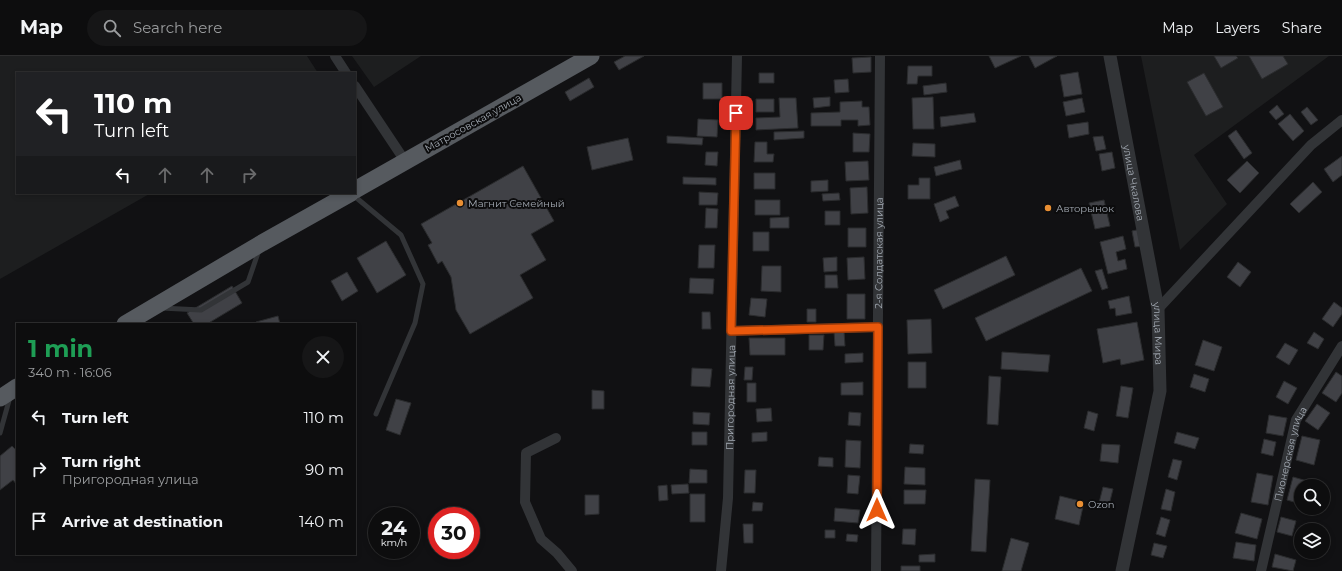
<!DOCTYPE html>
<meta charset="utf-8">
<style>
:root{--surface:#0d0d0e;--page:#161617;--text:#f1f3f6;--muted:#9a9c9e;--line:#2d2d2e}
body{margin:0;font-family:Montserrat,sans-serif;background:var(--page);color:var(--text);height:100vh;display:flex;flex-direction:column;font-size:15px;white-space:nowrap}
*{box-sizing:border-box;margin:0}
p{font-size:13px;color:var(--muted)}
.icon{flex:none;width:22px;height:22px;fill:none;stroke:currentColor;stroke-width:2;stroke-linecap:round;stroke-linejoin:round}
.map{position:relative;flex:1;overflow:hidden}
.sheet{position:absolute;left:16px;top:267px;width:340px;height:232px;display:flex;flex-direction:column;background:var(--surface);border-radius:0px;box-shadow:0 2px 6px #0003,0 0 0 1px var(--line)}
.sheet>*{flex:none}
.banner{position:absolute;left:16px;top:16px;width:340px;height:122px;border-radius:0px;box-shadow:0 2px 6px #0003,0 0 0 1px var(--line);background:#202124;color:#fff;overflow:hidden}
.controls{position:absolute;left:1294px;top:423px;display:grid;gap:8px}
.controls a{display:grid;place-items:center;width:36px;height:36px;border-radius:50%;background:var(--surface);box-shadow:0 2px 6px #0003,0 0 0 1px var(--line);font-size:20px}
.speed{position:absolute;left:368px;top:451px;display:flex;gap:8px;font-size:20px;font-weight:700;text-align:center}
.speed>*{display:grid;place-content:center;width:52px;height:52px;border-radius:50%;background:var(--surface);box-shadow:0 2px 6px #0003,0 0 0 1px var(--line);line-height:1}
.speed small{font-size:10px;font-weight:400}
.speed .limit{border:6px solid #d22;background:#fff;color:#111}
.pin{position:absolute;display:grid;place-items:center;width:34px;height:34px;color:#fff;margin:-17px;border-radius:8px;box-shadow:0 2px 6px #0006}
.me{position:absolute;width:44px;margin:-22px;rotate:0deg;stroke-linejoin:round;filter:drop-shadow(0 0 3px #0008)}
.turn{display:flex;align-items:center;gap:14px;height:84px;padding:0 12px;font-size:18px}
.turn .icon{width:52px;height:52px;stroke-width:2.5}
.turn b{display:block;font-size:28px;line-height:34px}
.lanes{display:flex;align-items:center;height:38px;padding:0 12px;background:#0003;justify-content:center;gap:20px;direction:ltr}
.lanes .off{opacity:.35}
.round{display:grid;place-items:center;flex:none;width:42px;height:42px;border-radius:21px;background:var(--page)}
.summary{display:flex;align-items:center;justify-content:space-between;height:68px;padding:0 12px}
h1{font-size:24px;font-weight:700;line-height:30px;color:#1e9e55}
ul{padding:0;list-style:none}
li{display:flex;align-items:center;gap:12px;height:52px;padding:0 12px}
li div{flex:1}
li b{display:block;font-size:15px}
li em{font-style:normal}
header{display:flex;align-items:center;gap:24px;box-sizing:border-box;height:56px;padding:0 20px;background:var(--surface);border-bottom:1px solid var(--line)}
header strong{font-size:19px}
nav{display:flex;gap:22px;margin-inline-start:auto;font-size:14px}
.search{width:280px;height:36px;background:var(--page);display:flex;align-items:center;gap:10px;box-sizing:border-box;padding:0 14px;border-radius:22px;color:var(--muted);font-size:15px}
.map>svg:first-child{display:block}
.built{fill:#1d1e1f}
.building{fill:#404146;stroke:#2b2c2e}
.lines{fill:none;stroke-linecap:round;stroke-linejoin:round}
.service{stroke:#323437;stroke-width:5}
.minor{stroke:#323437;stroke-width:10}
.tertiary{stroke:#323437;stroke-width:13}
.trunk{stroke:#565a5f;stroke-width:17}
.route-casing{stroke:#983908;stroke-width:10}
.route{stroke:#ea580c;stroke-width:7}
.poi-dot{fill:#e98f33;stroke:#0c0c0d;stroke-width:1.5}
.labels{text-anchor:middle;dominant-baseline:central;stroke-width:4;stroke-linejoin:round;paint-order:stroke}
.street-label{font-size:10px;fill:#a3aab3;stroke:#0c0c0d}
.poi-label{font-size:10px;fill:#a3aab3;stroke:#0c0c0d;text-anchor:start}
</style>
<header>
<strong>Map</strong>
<div class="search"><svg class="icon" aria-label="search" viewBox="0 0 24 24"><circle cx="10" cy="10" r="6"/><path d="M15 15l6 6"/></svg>Search here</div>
<nav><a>Map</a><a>Layers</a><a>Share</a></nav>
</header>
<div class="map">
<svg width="1342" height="515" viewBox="0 0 1342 515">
<rect width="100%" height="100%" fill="#111113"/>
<path class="built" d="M0,0H307L318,17H17V137H151L0,223Z
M352,0H421L374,31Z
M1141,0H1329L1194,99L1227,148L1180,194Z"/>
<path class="building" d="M625,0H644L619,14L614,6Z
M989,0H1021L995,12Z
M1029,0H1057L1035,12Z
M1214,0H1236L1238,2L1221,12Z
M1249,0H1283L1288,8L1262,23Z
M871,1V16L853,17L852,2Z
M908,10H932V20H918L917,28H907Z
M1078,16L1082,38L1064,41L1060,19Z
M759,17H774V27H759Z
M1204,17L1223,51L1206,60L1187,26Z
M589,22L594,31L570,45L565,36Z
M848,23L849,36L835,37L834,24Z
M703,27H722V43H703Z
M946,27L947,36L924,39L923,30Z
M830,41V50L814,52L813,42Z
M933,41L934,73H913L912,42Z
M779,42H796L798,72L756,74V62L780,61Z
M1082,42L1085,56L1066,60L1063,46Z
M756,43H774V56H756Z
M862,45V51H869L870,69L858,70V64H841V70H811V57L840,56V46Z
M1277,49L1284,58L1276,64L1269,56Z
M1307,51L1318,64L1311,69L1301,56Z
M974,57L976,66L941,71L940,61Z
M1290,58L1304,75L1293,85L1278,68Z
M698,63L718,64L717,81L697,80Z
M1088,66L1089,78L1069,82L1067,69Z
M1236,74L1252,97L1244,103L1228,80Z
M804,75V82L774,84V76Z
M853,77L870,78L869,96H853Z
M667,80L703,82L702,89L667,87Z
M1103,80L1106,93L1096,95L1093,81Z
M628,82L633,104L592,114L587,91Z
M755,86H767V98H774L773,106H754Z
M913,87L935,88V101L912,100Z
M706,96H718L717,110L705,109Z
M1112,96L1115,112L1102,115L1099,98Z
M1342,100V119L1333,126L1324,113Z
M960,104L962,113L936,120L934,111Z
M868,105L869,124L846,125L845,106Z
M1247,105L1259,117L1240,137L1227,124Z
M523,110L554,165L531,178L546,204L520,219L533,242L470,278L456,254L451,221L442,205L438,208L428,189L432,187L421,168Z
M754,117H775V133H754Z
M683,121L716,122V129L683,128Z
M919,122H930V143H908V129H919Z
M828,124V135L811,136V125Z
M1313,126L1322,136L1299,157L1290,148Z
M867,131L868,157L851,158L850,132Z
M699,136L718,137L717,149H699Z
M839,137L840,144L823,145L822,138Z
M955,140L959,150L946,155L949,162L940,166L934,148Z
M755,144H780V159H755Z
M1104,144L1110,170L1095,173L1089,147Z
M706,152L718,153L717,172H705Z
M825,155H840V169H825Z
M789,161V172H770V162Z
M848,172H866V191H848Z
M1141,173L1145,190L1135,191L1132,175Z
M753,176H769V195H753Z
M1123,180L1126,193L1116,196L1118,205L1125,203L1127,213L1108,218L1100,186Z
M386,185L406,219L377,237L357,202Z
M699,189H715L714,212H698Z
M1006,200L1015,219L943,253L934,234Z
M837,201V215L824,216L823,202Z
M864,201L865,223L848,224L847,202Z
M1238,206L1251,216L1240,231L1227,221Z
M762,210H781V236L761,235Z
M1081,212L1092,235L986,285L975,262Z
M1102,213L1108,232L1102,234L1095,215Z
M347,216L358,235L342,245L331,225Z
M825,219H837L838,232H825Z
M690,222L714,223L713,238L689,237Z
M232,230L242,247L207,268H194L187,257Z
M847,238H865V263H847Z
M1129,240L1132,257L1116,260L1115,252L1110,253L1108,245Z
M751,242L767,243L765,261L749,259Z
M1334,246L1342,252V258L1333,271L1322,263Z
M807,253H816V266H807Z
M702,256H710L711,273H702Z
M278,260L280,268H257L256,266Z
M931,263L932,297L908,298L907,264Z
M1137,266L1144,304L1121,309L1120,303L1103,307L1097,273Z
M834,275H844L845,290H835Z
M1314,276L1324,283L1318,293L1307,287Z
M809,279H824L823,294H809Z
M749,282H785V299H750Z
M1203,284L1222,291L1214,315L1195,309Z
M1285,287L1298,294L1289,309L1276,301Z
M1002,296L1050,299L1048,316L1001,313Z
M863,297V306L845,307V298Z
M908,306H926V332H908Z
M745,311H753L752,324H744Z
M692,312L712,313L710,331L691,330Z
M1336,316L1342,320V337L1336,346L1322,337Z
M1194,318L1209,323L1205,336L1190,331Z
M989,320L1001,321L998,369L987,368Z
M1284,325L1297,332L1288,348L1276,341Z
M863,326V339H841V327Z
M747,327H756V346H747Z
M1121,330L1133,332L1128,362L1116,360Z
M592,334L604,335V353H592Z
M396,343L411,347L400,379L386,374Z
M1317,348L1330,357L1318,374L1305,365Z
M771,352L772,365L757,366L756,353Z
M1088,355L1098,358L1094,375L1084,372Z
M693,356L710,357L709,369L693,368Z
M849,356L861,357L860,370L848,369Z
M1269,359L1287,362L1283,380L1266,377Z
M692,376H707V389H692Z
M767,376V385L752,386V377Z
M1177,376L1199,382L1195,393L1174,387Z
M1302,380L1320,384L1314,409L1296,404Z
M1264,383L1276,386L1273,400L1261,397Z
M846,384L861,385L860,412L845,411Z
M910,388L924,389L923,398L909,397Z
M1102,388L1120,389L1118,407L1100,405Z
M12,390L17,395V429L13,424L0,434V400Z
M819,401L833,402V411L818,410Z
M1173,403L1182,405L1177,424L1168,421Z
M905,411L925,412V429L904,428Z
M690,413L707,414V427H689Z
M745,414H756L755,437H744Z
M1257,417L1273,420L1268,449L1251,446Z
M848,419L860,420L858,438L847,437Z
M1293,421L1311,426L1310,430H1301V448L1287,444Z
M975,423L990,424L986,496L971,495Z
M688,428L689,437L672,438L671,429Z
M667,429L668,444L659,445L658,430Z
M1103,431L1113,433L1108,453L1098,451Z
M1166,433L1175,436L1171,455L1161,453Z
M904,434H926L925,448H904Z
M690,438H705V466H690Z
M585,439H599V458L585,459Z
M1060,440L1084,446L1079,469L1055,463Z
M753,446L763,447L762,455H752Z
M835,452L860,454L858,467L834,465Z
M1241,457L1262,463L1257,483L1235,477Z
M1161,461L1170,464L1165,481L1156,478Z
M1281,461L1296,465L1292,480L1277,476Z
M743,468H753V487H744Z
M903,473H916L915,489L902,488Z
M825,474H835V482H825Z
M847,478L858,479L857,486L846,485Z
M1011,482L1029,487L1021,515H1002Z
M1236,486L1256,489L1254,505L1233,502Z
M1154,487L1167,490L1163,502L1151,499Z
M935,498V506H919V499Z
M1275,498L1296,504L1293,515L1272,511Z
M901,510H920V515H901Z"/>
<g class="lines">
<path class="service" d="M353,139L401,179L423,228L415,267L376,358
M161,252L201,254L248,226L259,194
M0,377L10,341"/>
<g class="minor">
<path d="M335,0L346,17"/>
<path d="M355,30L405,105"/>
<path d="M1158,253L1311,89L1342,64"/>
<path d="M731,275L878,271"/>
<path d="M556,382L526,397L525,446L541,483L557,497L572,515"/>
<path id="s1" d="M721,515L728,442L737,0"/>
<path id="s2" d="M876,515L880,0"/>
<path id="s3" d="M1261,515L1296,364L1342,290"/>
</g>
<path class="tertiary" id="s4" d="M1110,0L1158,253L1160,335L1122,515"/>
<path class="trunk" d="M355,134L591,0
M125,268L262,187L351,137
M0,342L17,331"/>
</g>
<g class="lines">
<g class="route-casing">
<path id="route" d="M736,57L731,275L878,271L877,454"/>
</g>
<use href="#route" class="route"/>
</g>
<g class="poi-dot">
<circle cx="460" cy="147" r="4"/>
<circle cx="1048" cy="152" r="4"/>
<circle cx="1080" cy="448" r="4"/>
</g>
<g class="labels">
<g class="street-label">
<text transform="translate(473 67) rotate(-29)">Матросовская улица</text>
<text stroke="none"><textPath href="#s4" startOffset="129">улица Чкалова</textPath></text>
<text stroke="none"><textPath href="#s2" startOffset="318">2-я Солдатская улица</textPath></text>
<text stroke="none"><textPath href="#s4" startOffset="282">улица Мира</textPath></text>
<text stroke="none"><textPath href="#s1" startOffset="174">Пригородная улица</textPath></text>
<text stroke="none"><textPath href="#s3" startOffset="121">Пионерская улица</textPath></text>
</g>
<g class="poi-label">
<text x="468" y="147">Магнит Семейный</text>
<text x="1056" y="152">Авторынок</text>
<text x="1088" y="448">Ozon</text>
</g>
</g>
</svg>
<div class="controls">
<a><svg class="icon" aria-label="search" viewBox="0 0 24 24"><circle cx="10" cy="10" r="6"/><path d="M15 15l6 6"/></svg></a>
<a><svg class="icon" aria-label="layers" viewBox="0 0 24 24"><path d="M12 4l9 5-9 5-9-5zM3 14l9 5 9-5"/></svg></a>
</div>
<div class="speed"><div>24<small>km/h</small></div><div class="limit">30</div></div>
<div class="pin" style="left:736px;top:57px;background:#d93025"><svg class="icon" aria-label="arrive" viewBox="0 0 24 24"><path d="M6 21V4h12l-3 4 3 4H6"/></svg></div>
<svg class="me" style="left:877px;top:454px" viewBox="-20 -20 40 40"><path d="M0-17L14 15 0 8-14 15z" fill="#ea580c" stroke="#fff" stroke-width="4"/></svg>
<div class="banner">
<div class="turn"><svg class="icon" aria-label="left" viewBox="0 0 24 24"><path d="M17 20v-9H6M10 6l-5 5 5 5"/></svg><div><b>110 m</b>Turn left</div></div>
<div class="lanes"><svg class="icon" aria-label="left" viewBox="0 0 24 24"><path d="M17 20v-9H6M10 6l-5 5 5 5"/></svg><svg class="icon off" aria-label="ahead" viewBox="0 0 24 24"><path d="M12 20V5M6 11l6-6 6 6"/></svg><svg class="icon off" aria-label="ahead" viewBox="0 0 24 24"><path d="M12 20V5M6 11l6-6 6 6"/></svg><svg class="icon off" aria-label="right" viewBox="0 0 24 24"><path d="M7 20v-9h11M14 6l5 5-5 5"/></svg></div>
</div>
<section class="sheet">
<div class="summary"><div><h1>1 min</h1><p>340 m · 16:06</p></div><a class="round"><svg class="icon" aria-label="close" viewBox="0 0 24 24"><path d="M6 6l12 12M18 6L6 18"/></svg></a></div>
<ul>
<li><svg class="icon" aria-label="left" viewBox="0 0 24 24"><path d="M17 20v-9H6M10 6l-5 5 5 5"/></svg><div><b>Turn left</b></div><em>110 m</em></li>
<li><svg class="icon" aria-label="right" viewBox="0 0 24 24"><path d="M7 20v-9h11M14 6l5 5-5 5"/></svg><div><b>Turn right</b><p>Пригородная улица</p></div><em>90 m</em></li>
<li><svg class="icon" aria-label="arrive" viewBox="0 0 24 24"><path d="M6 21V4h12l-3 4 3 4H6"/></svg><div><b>Arrive at destination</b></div><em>140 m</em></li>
</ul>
</section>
</div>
